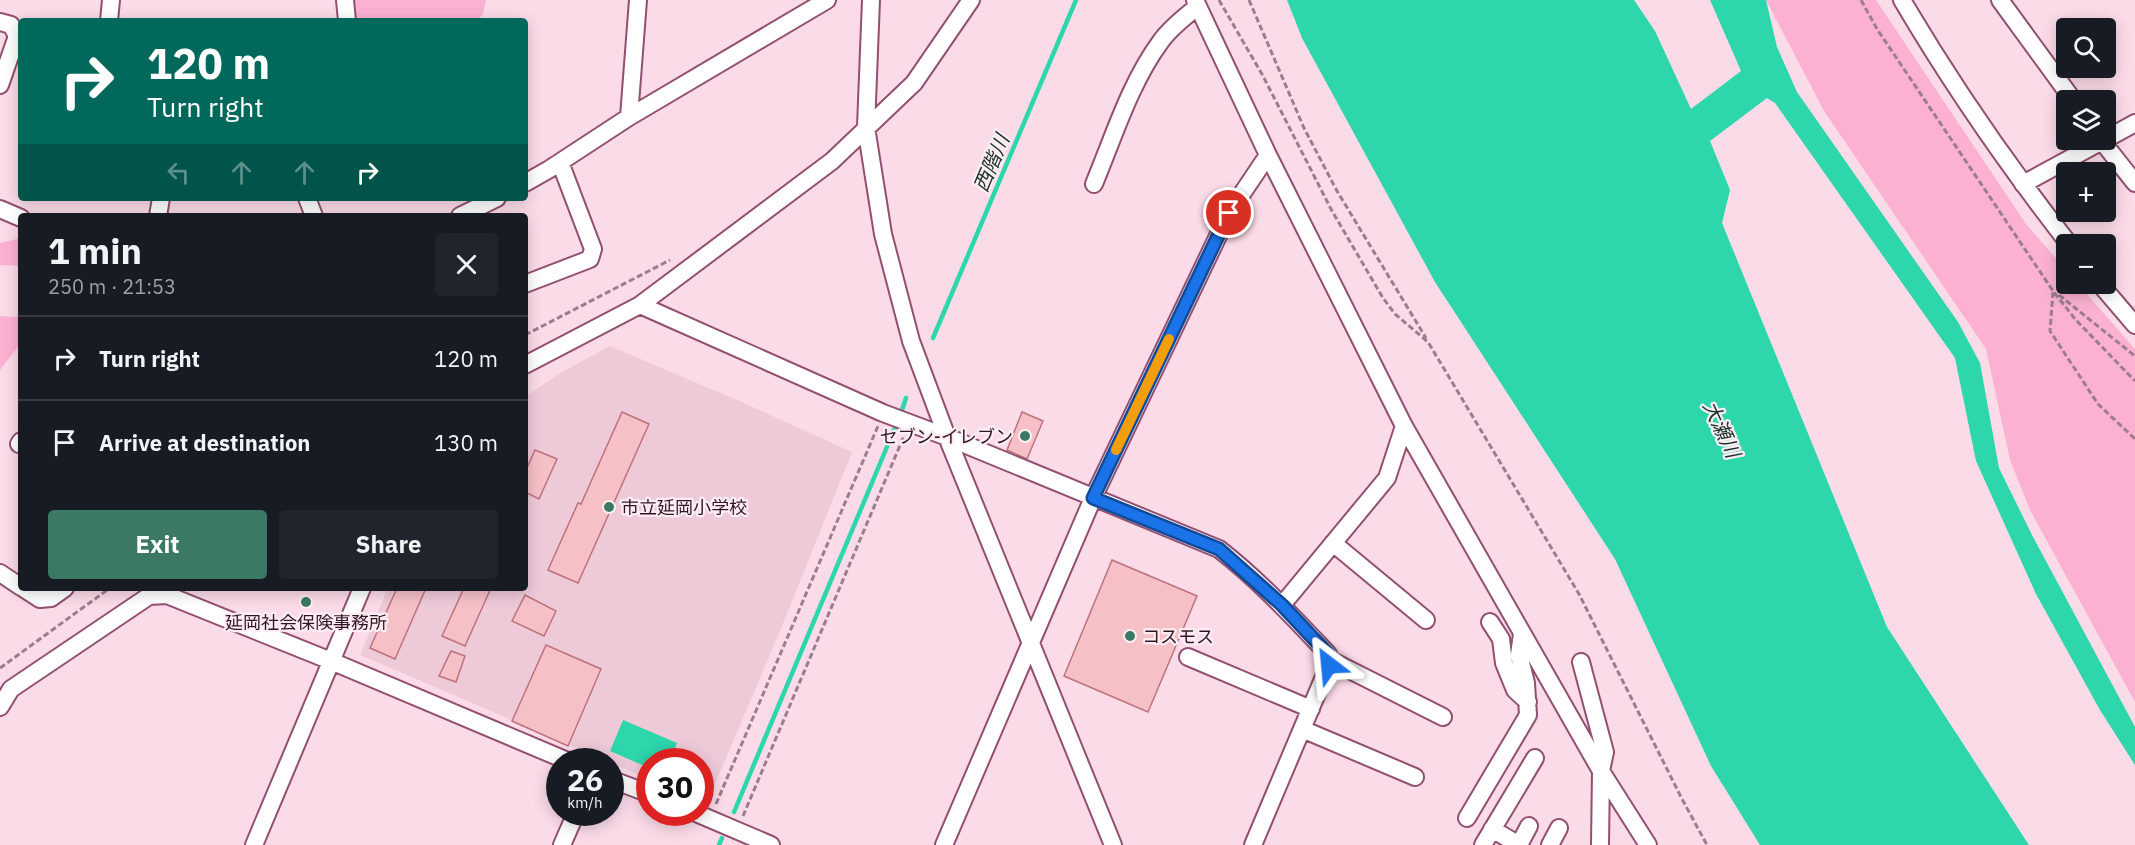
<!DOCTYPE html>
<meta charset="utf-8">
<style>
:root{--surface:#171b24;--page:#20242c;--text:#f1f3f6;--muted:#9ea1a6;--line:#363941;--accent:#3b7965}
body{margin:0;font-family:"IBM Plex Sans","Noto Sans JP",sans-serif;background:var(--page);color:var(--text);height:100vh;display:flex;flex-direction:column;font-size:22px;white-space:nowrap}
*{box-sizing:border-box;margin:0}
p{font-size:20px;color:var(--muted)}
.icon{flex:none;width:33px;height:33px;fill:none;stroke:currentColor;stroke-width:2;stroke-linecap:round;stroke-linejoin:round}
.map{position:relative;flex:1;overflow:hidden}
.drawer{position:absolute;left:18px;top:213px;width:510px;height:378px;display:flex;flex-direction:column;background:var(--surface);border-radius:6px;box-shadow:0 3px 15px #0003}
.drawer>*{flex:none}
.top-card{position:absolute;left:18px;top:18px;width:510px;height:183px;border-radius:6px;box-shadow:0 3px 15px #0003;background:#00695c;color:#fff;overflow:hidden}
.fabs{position:absolute;left:2056px;top:18px;display:grid;gap:12px}
.fabs a{display:grid;place-items:center;width:60px;height:60px;border-radius:6px;background:var(--surface);box-shadow:0 3px 15px #0003;font-size:30px}
.speed{position:absolute;left:546px;top:748px;display:flex;gap:12px;font-size:30px;font-weight:700;text-align:center}
.speed>*{display:grid;place-content:center;width:78px;height:78px;border-radius:50%;background:var(--surface);box-shadow:0 3px 15px #0003;line-height:1}
.speed small{font-size:15px;font-weight:400}
.speed .limit{border:9px solid #d22;background:#fff;color:#111}
.pin{position:absolute;display:grid;place-items:center;width:51px;height:51px;color:#fff;margin:-26px;border:3px solid #fff;border-radius:50%;box-shadow:0 2px 6px #0007}
.me{position:absolute;width:66px;margin:-33px;rotate:331deg;stroke-linejoin:round;filter:drop-shadow(0 0 4px #0008)}
.turn{display:flex;align-items:center;gap:21px;height:126px;padding:0 30px;font-size:27px}
.turn .icon{width:78px;height:78px;stroke-width:2.5}
.turn b{display:block;font-size:42px;line-height:51px}
.lanes{display:flex;align-items:center;height:57px;padding:0 30px;background:#0003;justify-content:center;gap:30px;direction:ltr}
.lanes .off{opacity:.35}
.round{display:grid;place-items:center;flex:none;width:63px;height:63px;border-radius:6px;background:var(--page)}
.head{display:flex;align-items:center;justify-content:space-between;height:102px;padding:0 30px}
h1{font-size:36px;font-weight:700;line-height:45px}
.primary-button{display:flex;gap:12px;margin-top:auto;padding:12px 30px}
.primary-button a{flex:1;height:69px;border-radius:6px;background:var(--accent);color:#fff;font-size:24px;font-weight:700;line-height:69px;text-align:center}
.primary-button a+a{background:var(--page);color:var(--text)}
ul{padding:0;list-style:none}
li{display:flex;align-items:center;gap:18px;height:84px;padding:0 30px;border-top:2px solid var(--line)}
li div{flex:1}
li b{display:block;font-size:22px}
li em{font-style:normal}
.map>svg:first-child{display:block}
.built{fill:#eecad9}
.green{fill:#fcb1d3}
.water{fill:#2dd6ab}
.lines{fill:none;stroke-linecap:round;stroke-linejoin:round}
.stream{stroke:#2dd6ab;stroke-width:4.5}
.building{fill:#f5c1c7;stroke:#bf717d;stroke-width:1.5}
.minor-casing{stroke:#934f70;stroke-width:20}
.path{stroke:#9c7d8b;stroke-width:3;stroke-dasharray:6 3;stroke-linecap:butt}
.minor{stroke:#fff;stroke-width:16}
.route-casing{stroke:#114b97;stroke-width:15}
.route{stroke:#1a73e8;stroke-width:10}
.slow{stroke:#f59e0b;stroke-width:10}
.poi-dot{fill:#3b7965;stroke:#feeef4;stroke-width:2}
.labels{text-anchor:middle;dominant-baseline:central;stroke-width:4.5;stroke-linejoin:round;paint-order:stroke}
.poi-label{font-size:18px;fill:#321523;stroke:#feeef4;text-anchor:start}
.water-label{font-size:20px;font-style:italic;fill:#173028;stroke:#feeef4}
</style>
<div class="map">
<svg width="2135" height="845" viewBox="0 0 2135 845">
<rect width="100%" height="100%" fill="#fcdbe9"/>
<path class="built" d="M610,346L737,400L852,452L780,631L707,803L701,800L700,762H650L649,779L360,655L388,588H525V397L562,372Z"/>
<path class="green" d="M347,0H486L483,13L478,21H351Z
M1766,0H1876L2026,224L2067,271V284H2078L2135,349V702L2030,510L2010,460L1986,349L1824,111Z
M21,238V266L0,265V243Z
M21,312V343L0,370V316L16,317Z"/>
<path class="water" d="M1287,0H1634L1655,31L1691,109L1741,71L1710,0H1766L1777,47L1797,92L1958,322L1980,363L1999,468L2032,535L2135,727V765L2100,710L2036,594L1976,461L1955,358L1775,103L1767,98L1710,141L1730,190L1722,223L1887,627L2029,845H1760L1711,766L1615,559L1435,282L1302,38Z
M623,720L677,743L669,762H650L649,768L610,751Z"/>
<g class="lines">
<path class="stream" d="M933,338L1076,0
M902,410L906,398
M734,812L897,423
M719,845L722,838"/>
</g>
<path class="building" d="M622,412L649,424L578,583L548,570L578,503L581,504Z
M1022,412L1043,421L1027,459L1007,450Z
M535,450L557,459L539,499L525,492V472Z
M1112,560L1197,596L1148,712L1064,676Z
M397,588H426L395,659L370,648Z
M464,588H491L465,646L442,636Z
M525,595L556,611L544,636L512,621Z
M546,645L601,669L568,746L512,721Z
M451,651L465,656L456,682L439,676Z"/>
<g class="lines">
<g class="minor-casing">
<path id="minor" d="M345,0L347,21
M871,0L866,127L883,234L911,341L947,437L1113,845
M1195,0L1268,155L1404,426L1601,771L1648,845
M1902,0C1952,85 2009,167 2069,244
M2000,0L2073,100
M109,21L111,0
M0,22L11,25L17,36L0,85
M629,117L638,0
M2106,139L2135,123
M2101,140L2135,183
M525,183L548,170L629,117L827,0
M1094,184C1114,136 1130,83 1161,41C1171,27 1185,17 1198,6
M2023,184L2104,140
M307,198L314,216
M0,209L21,218
M158,216L161,198
M460,216L497,198
M525,284L590,259L593,249L560,162
M2100,284L2135,325
M640,305L883,413L947,437L1219,549C1259,580 1293,617 1328,654L1329,665L1253,845
M525,365L640,305L832,161L914,83L971,0
M19,444L21,441
M1333,543L1426,620
M0,573L21,587
M23,588L40,599L51,598L65,588
M1282,605L1387,478L1404,426
M1490,622L1501,639L1504,663L1515,690L1528,702
M1188,657L1311,709
M1328,659L1443,717
M1581,662L1605,752L1601,771L1600,845
M0,707L11,689L149,596L167,595L331,661L570,762
M1302,729L1415,777
M610,779L650,794
M696,813L771,845
M1467,818L1528,715L1526,683L1519,655L1522,634
M1492,829L1519,845
M254,845L362,588
M562,845L576,813
M944,845L1093,498L1229,213L1268,155
M1483,845L1535,758
M1519,845L1529,826
M1550,845L1559,828"/>
</g>
<path class="path" d="M1219,0L1263,76L1332,211L1383,298L1395,314L1428,342L1579,594L1682,799L1707,845
M1249,0L1304,128L1337,191L1426,338
M1861,0L1877,29L2053,291L2075,319L2135,381
M2053,292L2050,331L2098,404L2135,439
M2059,295L2135,356
M525,335L670,260
M0,668L110,588
M716,804L878,426
M743,816L904,436"/>
<use href="#minor" class="minor"/>
</g>
<g class="lines">
<g class="route-casing">
<path id="route" d="M1229,213L1093,498L1219,549L1282,605L1328,654L1329,665"/>
</g>
<use href="#route" class="route"/>
<path class="slow" d="M1116,450L1169,339"/>
</g>
<g class="poi-dot">
<circle cx="1025" cy="436" r="6"/>
<circle cx="609" cy="507" r="6"/>
<circle cx="306" cy="602" r="6"/>
<circle cx="1130" cy="636" r="6"/>
</g>
<g class="labels">
<g class="poi-label">
<text x="1013" y="436" text-anchor="end">セブン-イレブン</text>
<text x="621" y="507">市立延岡小学校</text>
<text x="306" y="622" text-anchor="middle">延岡社会保険事務所</text>
<text x="1142" y="636">コスモス</text>
</g>
<g class="water-label">
<text transform="translate(991 163) rotate(-67)">西階川</text>
<text transform="translate(1722 429) rotate(65)">大瀬川</text>
</g>
</g>
</svg>
<div class="fabs">
<a><svg class="icon" aria-label="search" viewBox="0 0 24 24"><circle cx="10" cy="10" r="6"/><path d="M15 15l6 6"/></svg></a>
<a><svg class="icon" aria-label="layers" viewBox="0 0 24 24"><path d="M12 4l9 5-9 5-9-5zM3 14l9 5 9-5"/></svg></a>
<a>+</a>
<a>−</a>
</div>
<div class="speed"><div>26<small>km/h</small></div><div class="limit">30</div></div>
<div class="pin" style="left:1229px;top:213px;background:#d93025"><svg class="icon" aria-label="arrive" viewBox="0 0 24 24"><path d="M6 21V4h12l-3 4 3 4H6"/></svg></div>
<svg class="me" style="left:1329px;top:665px" viewBox="-20 -20 40 40"><path d="M0-17L14 15 0 8-14 15z" fill="#1a73e8" stroke="#fff" stroke-width="4"/></svg>
<div class="top-card">
<div class="turn"><svg class="icon" aria-label="right" viewBox="0 0 24 24"><path d="M7 20v-9h11M14 6l5 5-5 5"/></svg><div><b>120 m</b>Turn right</div></div>
<div class="lanes"><svg class="icon off" aria-label="left" viewBox="0 0 24 24"><path d="M17 20v-9H6M10 6l-5 5 5 5"/></svg><svg class="icon off" aria-label="ahead" viewBox="0 0 24 24"><path d="M12 20V5M6 11l6-6 6 6"/></svg><svg class="icon off" aria-label="ahead" viewBox="0 0 24 24"><path d="M12 20V5M6 11l6-6 6 6"/></svg><svg class="icon" aria-label="right" viewBox="0 0 24 24"><path d="M7 20v-9h11M14 6l5 5-5 5"/></svg></div>
</div>
<section class="drawer">
<div class="head"><div><h1>1 min</h1><p>250 m · 21:53</p></div><a class="round"><svg class="icon" aria-label="close" viewBox="0 0 24 24"><path d="M6 6l12 12M18 6L6 18"/></svg></a></div>
<ul>
<li><svg class="icon" aria-label="right" viewBox="0 0 24 24"><path d="M7 20v-9h11M14 6l5 5-5 5"/></svg><div><b>Turn right</b></div><em>120 m</em></li>
<li><svg class="icon" aria-label="arrive" viewBox="0 0 24 24"><path d="M6 21V4h12l-3 4 3 4H6"/></svg><div><b>Arrive at destination</b></div><em>130 m</em></li>
</ul>
<div class="primary-button"><a>Exit</a><a>Share</a></div>
</section>
</div>
